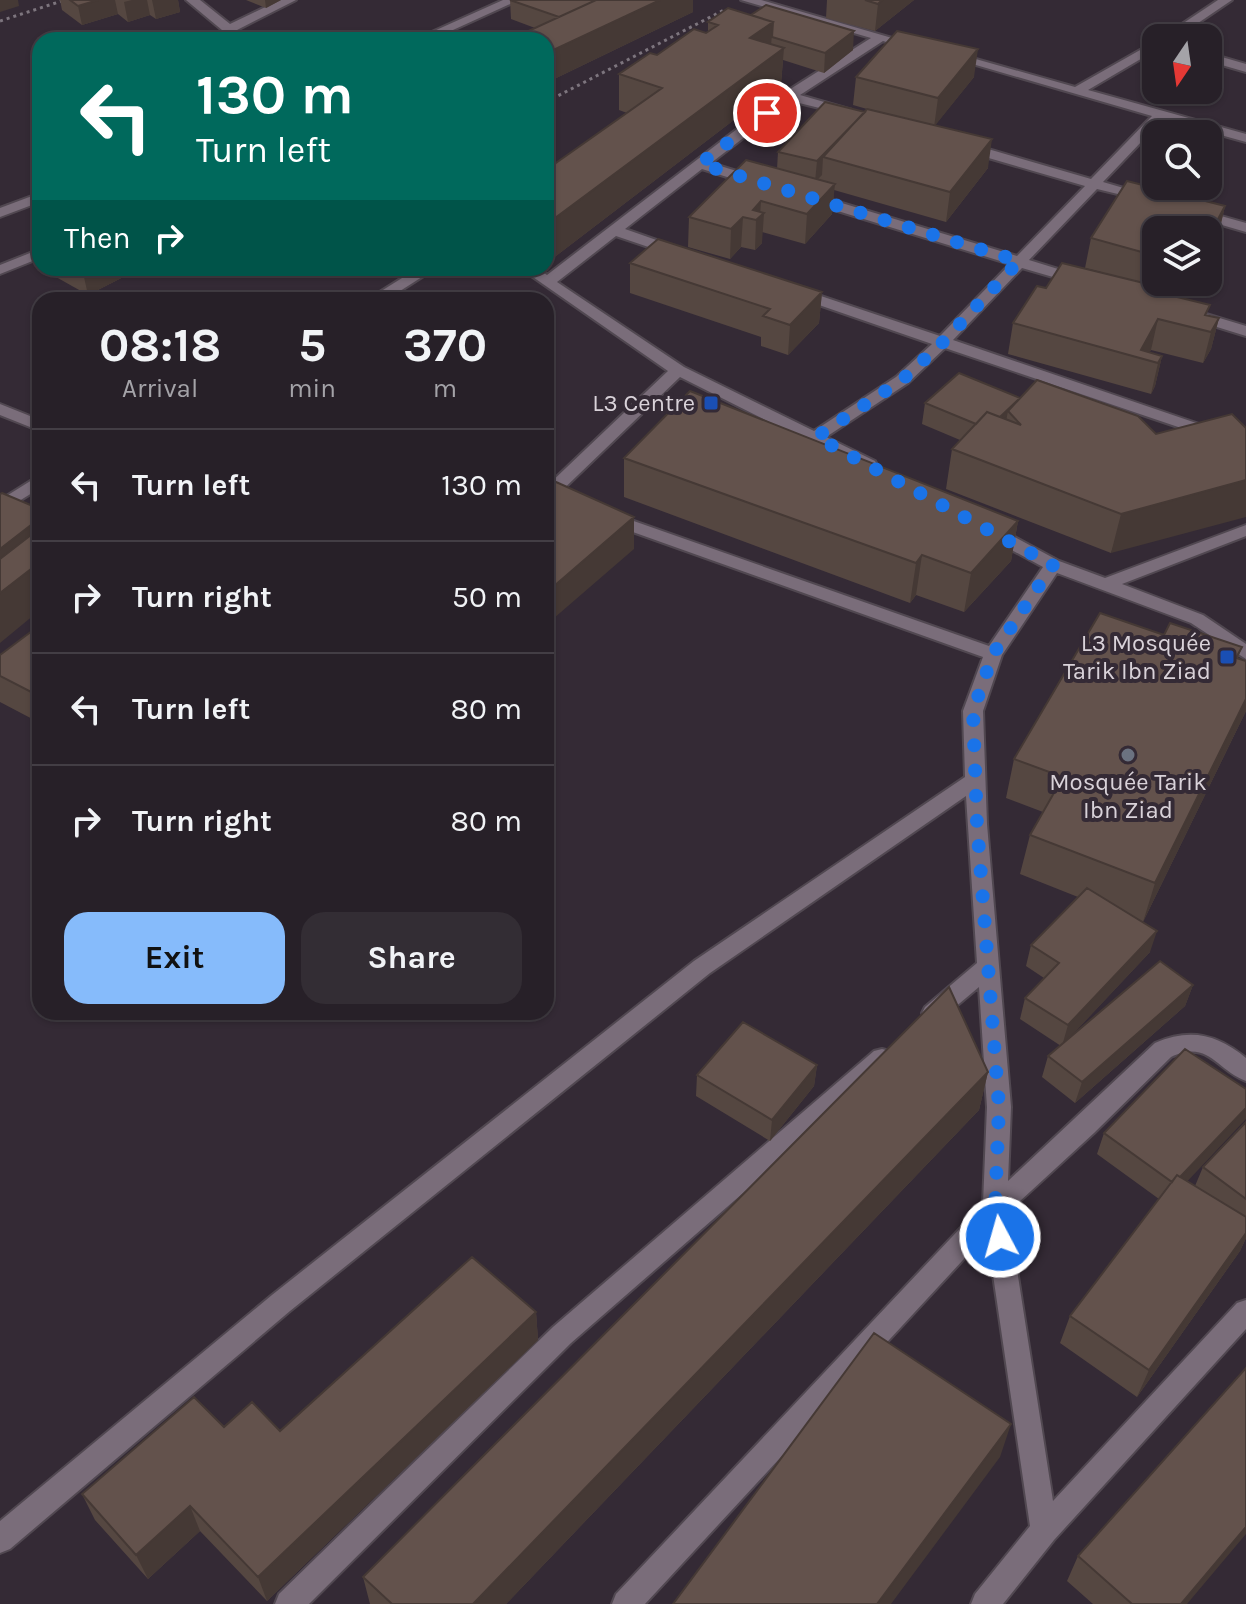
<!DOCTYPE html>
<meta charset="utf-8">
<style>
:root{--surface:#272028;--page:#332d34;--text:#f1f3f6;--muted:#a4a3a8;--line:#433e45;--accent:#86bbfb}
body{margin:0;font-family:Karla,sans-serif;background:var(--page);color:var(--text);height:100vh;display:flex;flex-direction:column;font-size:30px;white-space:nowrap}
*{box-sizing:border-box;margin:0}
p{font-size:26px;color:var(--muted)}
.icon{flex:none;width:44px;height:44px;fill:none;stroke:currentColor;stroke-width:2;stroke-linecap:round;stroke-linejoin:round}
.map{position:relative;flex:1;overflow:hidden}
.side{position:absolute;left:32px;top:292px;width:522px;height:728px;display:flex;flex-direction:column;background:var(--surface);border-radius:24px;box-shadow:0 2px 6px #0004,0 0 0 2px var(--line)}
.side>*{flex:none}
.banner{position:absolute;left:32px;top:32px;width:522px;height:244px;border-radius:24px;box-shadow:0 2px 6px #0004,0 0 0 2px var(--line);background:#00695c;color:#fff;overflow:hidden}
.needle{width:52px;rotate:193deg}
.fabs{position:absolute;left:1142px;top:24px;display:grid;gap:16px}
.fabs a{display:grid;place-items:center;width:80px;height:80px;border-radius:16px;background:var(--surface);box-shadow:0 2px 6px #0004,0 0 0 2px var(--line);font-size:40px}
.pin{position:absolute;display:grid;place-items:center;width:68px;height:68px;color:#fff;margin:-34px;border:4px solid #fff;border-radius:50%;box-shadow:0 2px 8px #0007}
.me{position:absolute;width:88px;margin:-44px;rotate:354deg;stroke-linejoin:round;filter:drop-shadow(0 0 6px #0008)}
.turn{display:flex;align-items:center;gap:28px;height:168px;padding:0 32px;font-size:36px}
.turn .icon{width:104px;height:104px;stroke-width:2.5}
.turn b{display:block;font-size:56px;line-height:68px}
.then{display:flex;align-items:center;height:76px;padding:0 32px;background:#0003;gap:16px;font-size:30px}
.eta{display:flex;justify-content:space-evenly;align-items:center;height:136px;text-align:center}
.eta b{font-size:48px;font-weight:700;line-height:56px}
.primary-button{display:flex;gap:16px;margin-top:auto;padding:16px 32px}
.primary-button a{flex:1;height:92px;border-radius:24px;background:var(--accent);color:#111;font-size:32px;font-weight:700;line-height:92px;text-align:center}
.primary-button a+a{background:var(--page);color:var(--text)}
ul{padding:0;list-style:none}
li{display:flex;align-items:center;gap:24px;height:112px;padding:0 32px;border-top:2px solid var(--line)}
li div{flex:1}
li b{display:block;font-size:30px}
li em{font-style:normal}
.map>svg:first-child{display:block}
.lines{fill:none;stroke-linecap:round;stroke-linejoin:round}
.street-casing{stroke:#514851;stroke-width:4}
.path{stroke:#7d757e;stroke-width:3;stroke-dasharray:3 4;stroke-linecap:butt}
.street{fill:#7a6d7a;fill-rule:evenodd}
.wall{fill:#554741}
.shaded-wall{fill:#453935}
.building{fill:#63524c;stroke:#453935;stroke-width:2}
.route{stroke:#1a73e8;stroke-width:14;stroke-dasharray:0 25.2}
.transit-dot{fill:#1a4fb4;stroke:#342a35;stroke-width:3}
.worship-dot{fill:#6b7280;stroke:#342a35;stroke-width:3}
.labels{text-anchor:middle;dominant-baseline:central;stroke-width:8;stroke-linejoin:round;paint-order:stroke}
.poi-label{font-size:24px;fill:#d9d2d9;stroke:#342a35;text-anchor:end}
</style>
<div class="map">
<svg width="1246" height="1604" viewBox="0 0 1246 1604">
<rect width="100%" height="100%" fill="#342a35"/>
<g class="lines">
<g class="street-casing">
<path id="street" d="M186,0H200L230,24L280,0H296L237,30L248,40H234Z
M503,0H519L431,40H414Z
M741,0H761L923,47L917,51L883,41L800,95L852,110V116L791,101L711,163L762,179V185H752L702,169L625,229L682,249V255H672L616,236L557,282L684,367L814,431L896,377L932,344L793,296V290H803L940,336L1010,264L802,200V194H812L1017,256L1085,186L961,150V144H971L1091,179L1152,116L945,56L951,52L1075,87L1156,41V50L1088,90L1246,134V142L1163,119L1103,182L1151,196V202L1097,189L1029,260L1087,278V284H1077L1022,268L953,340L1246,440V450L945,348L908,383L826,437L875,461L877,465L875,469H863L680,377L552,500L546,501V487L668,371L520,268H537L547,275L784,93L871,38Z
M1218,0H1232L1176,38H1161Z
M1208,53L1246,64V72L1208,61Z
M40,193V202L0,217V208Z
M1196,209L1246,223V232L1191,216V210Z
M40,249V258L0,274V265Z
M418,268H436L386,300H367Z
M1193,310L1246,326V336L1188,318V312Z
M0,404L40,420V431L0,415Z
M40,475V488L0,513V500Z
M608,512L989,646L1043,567L986,536L983,532L986,528H998L1059,561L1105,578L1246,525V536L1122,584L1203,615L1246,644V659L1191,623L1057,573L1002,655L983,711L987,824L1011,1107L1008,1181L1155,1043C1190,1028 1217,1034 1246,1058V1081C1217,1071 1209,1039 1171,1057L1094,1133L1008,1212L1053,1501L1237,1303L1246,1300V1329L1054,1540L1003,1604H971L975,1594L1030,1526L987,1234L645,1604H612L616,1594L983,1204L987,1107L979,987L941,1019L933,1022L925,1019L922,1013L925,1007L977,963L966,796L710,973L290,1311L10,1549L0,1553V1521L272,1295L694,961L965,777L963,711L983,657L602,521L599,517Z
M882,1049L890,1051L893,1058L890,1065L571,1343L309,1604H275L279,1594L553,1327L874,1051Z"/>
</g>
<path class="path" d="M0,21L65,0
M546,102L724,10"/>
<use href="#street" class="street"/>
</g>
<path class="wall" d="M60,0H178L180,12L156,19L150,15L128,22L118,14L82,25L62,10Z
M246,0H281L266,8Z
M510,0H693V12L548,82L546,81V40H513V38L535,28L511,19Z
M827,0H914L875,31L826,18Z
M708,22L853,50L824,73L783,60L781,84L552,259L546,257V170L627,113L619,110V74L657,55L706,33L708,32Z
M856,77H974L935,125L988,168L946,222L834,190L832,214L805,244L762,232V243L755,250L741,247L730,259L688,247L689,217L777,169L778,152L865,112L867,109L853,105Z
M1225,206L1218,236L1208,253V230H1156V282H1186L1178,295L1163,291V294L1207,315L1219,318L1211,349L1203,363L1151,350L1149,352L1162,356L1155,386L1151,394L1008,354L1013,323L1046,288L1101,272L1085,268L1091,238Z
M630,263L822,292L819,323L788,355L761,346V337L630,293Z
M54,268H141L88,295L56,277Z
M1020,398L1156,434L1111,553L946,489L952,449L960,440L922,424L925,403Z
M624,458L1018,521L1011,561L964,612L916,595L910,603L624,497Z
M40,625V723L0,702V655Z
M1164,635L1242,647L1238,658L1246,711L1143,922L1150,952L1068,1039L1193,985L1185,1006L1075,1103L1042,1077L1048,1056L1061,1046L1020,1019L1025,998L1044,978L1026,966L1031,945L1078,897L1020,874L1030,835L1043,812L1006,798L1014,759Z
M817,1065L814,1086L770,1141L696,1096L697,1075Z
M988,1072L979,1110L506,1604H370L363,1577Z
M1246,1122V1238L1240,1251L1137,1397L1060,1343L1070,1316L1159,1199L1097,1154L1104,1133L1195,1186L1203,1167Z
M536,1312L538,1340L267,1601L200,1531L148,1579L95,1520L82,1494L224,1427L280,1431Z
M1078,1556L1187,1604H1093L1067,1581Z"/>
<path class="shaded-wall" d="M0,0H18L19,6L0,12Z
M98,0H115L118,14L82,25L78,6Z
M132,0H147L150,15L128,22L124,2Z
M152,0H178L180,12L156,19Z
M265,0H281L266,8Z
M660,0H693V12L548,82L547,53Z
M882,0H914L875,31L878,4Z
M773,22L770,57L750,38Z
M854,31L853,50L824,73L825,53Z
M784,48L781,84L552,259L551,221Z
M978,49L974,77L934,127L938,98Z
M866,112L823,157L822,175L815,182L817,161Z
M992,139L988,168L946,222L950,192Z
M835,184L832,214L805,244L807,214Z
M761,201L760,217L764,213L762,243L755,250L756,220L753,210Z
M1225,206L1218,236L1208,253L1209,236Z
M743,217L741,247L730,259L731,229Z
M82,268H141L88,295Z
M1181,282H1186L1178,295Z
M822,292L819,323L788,355L790,325Z
M1219,318L1211,349L1203,363L1211,332Z
M1158,319L1151,350L1146,359L1141,350Z
M1162,356L1155,386L1151,394L1158,363Z
M1021,398L1008,411L1004,432L988,429Z
M1246,480V517L1111,553L1121,514Z
M634,517V549L546,625V593Z
M40,518V610L0,643V549Z
M1018,521L1011,561L964,612L971,573Z
M922,555L916,595L910,603L916,563Z
M1246,699V711L1143,922L1155,883Z
M1157,931L1150,952L1062,1046L1068,1025Z
M1193,985L1185,1006L1075,1103L1082,1082Z
M817,1065L814,1086L770,1141L772,1120Z
M988,1072L979,1110L506,1604H473Z
M1246,1108V1119L1166,1204L1174,1184Z
M1246,1233V1238L1240,1251L1137,1397L1149,1370Z
M536,1312L538,1340L267,1601L258,1577Z
M1011,1424L1000,1457L891,1604H877Z
M190,1506L200,1531L148,1579L136,1555Z
M1246,1527V1534L1187,1604H1181Z"/>
<path class="building" d="M70,0H98L78,6Z
M510,0H596L559,17Z
M596,0H660L547,53L546,40H517L513,38Z
M865,0H882L878,4Z
M766,5L854,31L825,53L772,37L773,22L751,15Z
M728,8L773,22L750,38L784,48L551,221L546,219V170L662,88L619,74L650,53L657,55L694,29L706,33L718,25L708,22Z
M897,31L978,49L938,98L856,77Z
M428,33L444,40H414Z
M825,102L865,112L817,161L778,152Z
M867,109L992,139L950,192L823,157Z
M746,160L835,184L807,214L761,201L753,210L764,213L756,220L743,217L731,229L689,217Z
M1127,181L1225,206L1209,236L1208,230H1184L1175,228L1174,230H1156V256L1091,238Z
M658,239L822,292L790,325L763,316L770,309L630,263Z
M1062,263L1164,288L1161,293L1210,305L1205,315L1219,318L1211,332L1158,319L1141,350L1162,356L1158,363L1013,323L1037,286L1046,288Z
M959,373L1020,398L1000,417L987,412L976,424L925,403Z
M1037,380L1138,416L1156,434L1232,414L1246,428V480L1121,514L952,449L987,412L1021,425L1008,411Z
M690,391L1018,521L971,573L922,555L916,563L624,458Z
M556,482L634,517L546,593V490Z
M2,493L40,509V518L0,549V494Z
M40,528V562L0,593V559Z
M1100,613L1164,635L1170,623L1242,647L1236,658L1246,661V699L1155,883L1030,835L1063,777L1014,759Z
M40,625V693L37,695L0,676V655Z
M1087,888L1157,931L1068,1025L1025,998L1059,963L1031,945Z
M1160,961L1193,985L1082,1082L1048,1056Z
M949,987L988,1072L473,1604H392L363,1577Z
M743,1022L817,1065L772,1120L697,1075Z
M1185,1049L1246,1089V1108L1180,1177L1177,1175L1172,1182L1104,1133Z
M1246,1122V1199L1203,1167Z
M1177,1175L1246,1217V1233L1149,1370L1070,1316Z
M472,1257L536,1312L258,1577L190,1506L136,1555L82,1494L194,1397L224,1427L252,1402L280,1431Z
M874,1333L1011,1424L877,1604H673Z
M1246,1368V1527L1181,1604H1132L1078,1556Z"/>
<g class="lines">
<path class="route" d="M767,113L700,164L1019,261L943,342L902,380L816,437L1053,565L993,654L973,711L977,824L999,1107L995,1208L1000,1237"/>
</g>
<g class="transit-dot">
<rect x="703" y="395" width="16" height="16" rx="4"/>
<rect x="1219" y="649" width="16" height="16" rx="4"/>
</g>
<circle class="worship-dot" cx="1128" cy="755" r="8"/>
<g class="labels">
<g class="poi-label">
<text x="695" y="403">L3 Centre</text>
<text x="1211" y="643">L3 Mosquée<tspan x="1211" dy="28">Tarik Ibn Ziad</tspan></text>
<text x="1128" y="782" text-anchor="middle">Mosquée Tarik<tspan x="1128" dy="28">Ibn Ziad</tspan></text>
</g>
</g>
</svg>
<div class="fabs">
<a><svg class="needle" viewBox="-14 -14 28 28"><path d="M0-13l5 13h-10z" fill="#e53935"/><path d="M0 13l5-13h-10z" fill="#a4a3a8"/></svg></a>
<a><svg class="icon" aria-label="search" viewBox="0 0 24 24"><circle cx="10" cy="10" r="6"/><path d="M15 15l6 6"/></svg></a>
<a><svg class="icon" aria-label="layers" viewBox="0 0 24 24"><path d="M12 4l9 5-9 5-9-5zM3 14l9 5 9-5"/></svg></a>
</div>
<div class="pin" style="left:767px;top:113px;background:#d93025"><svg class="icon" aria-label="arrive" viewBox="0 0 24 24"><path d="M6 21V4h12l-3 4 3 4H6"/></svg></div>
<svg class="me" style="left:1000px;top:1237px" viewBox="-20 -20 40 40"><circle r="17" fill="#1a73e8" stroke="#fff" stroke-width="3"/><path d="M0-11L8 9 0 5-8 9z" fill="#fff"/></svg>
<div class="banner">
<div class="turn"><svg class="icon" aria-label="left" viewBox="0 0 24 24"><path d="M17 20v-9H6M10 6l-5 5 5 5"/></svg><div><b>130 m</b>Turn left</div></div>
<div class="then">Then<svg class="icon" aria-label="right" viewBox="0 0 24 24"><path d="M7 20v-9h11M14 6l5 5-5 5"/></svg></div>
</div>
<section class="side">
<div class="eta">
<div><b>08:18</b><p>Arrival</p></div>
<div><b>5</b><p>min</p></div>
<div><b>370</b><p>m</p></div>
</div>
<ul>
<li><svg class="icon" aria-label="left" viewBox="0 0 24 24"><path d="M17 20v-9H6M10 6l-5 5 5 5"/></svg><div><b>Turn left</b></div><em>130 m</em></li>
<li><svg class="icon" aria-label="right" viewBox="0 0 24 24"><path d="M7 20v-9h11M14 6l5 5-5 5"/></svg><div><b>Turn right</b></div><em>50 m</em></li>
<li><svg class="icon" aria-label="left" viewBox="0 0 24 24"><path d="M17 20v-9H6M10 6l-5 5 5 5"/></svg><div><b>Turn left</b></div><em>80 m</em></li>
<li><svg class="icon" aria-label="right" viewBox="0 0 24 24"><path d="M7 20v-9h11M14 6l5 5-5 5"/></svg><div><b>Turn right</b></div><em>80 m</em></li>
</ul>
<div class="primary-button"><a>Exit</a><a>Share</a></div>
</section>
</div>
